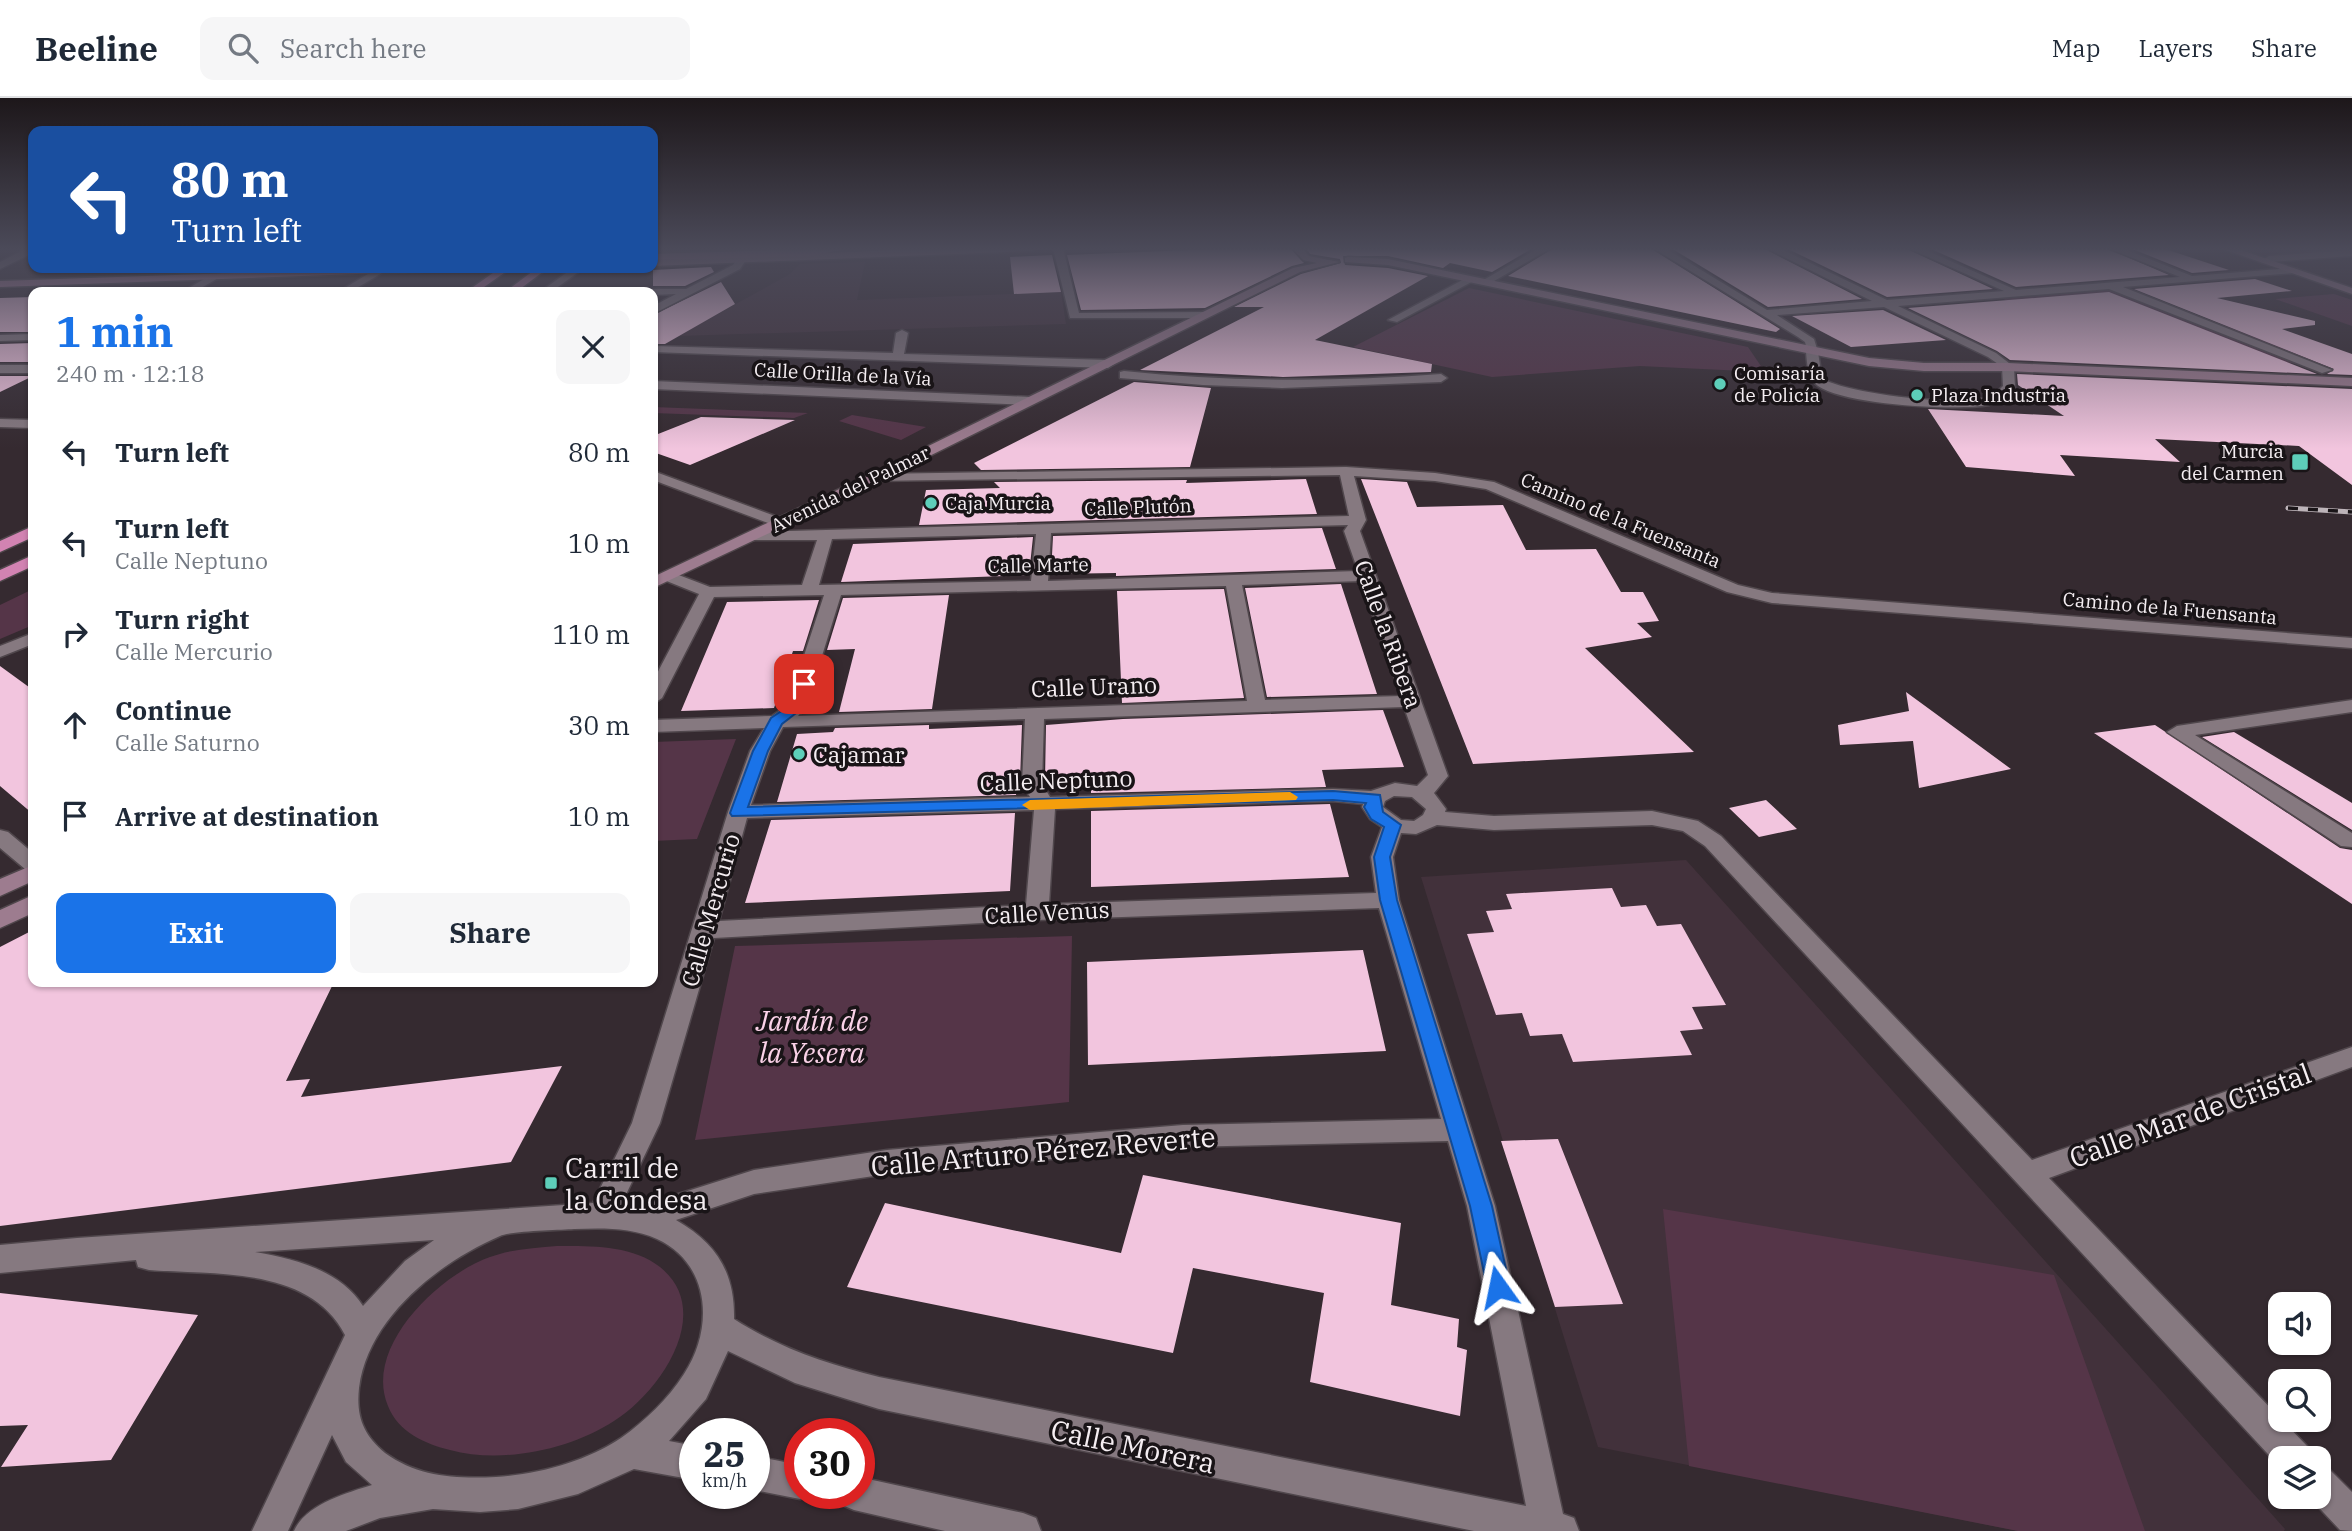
<!DOCTYPE html>
<meta charset="utf-8">
<style>
:root{--surface:#fff;--page:#f6f6f7;--text:#1f2937;--muted:#747a83;--line:#e0e1e3;--accent:#1a73e8}
body{margin:0;font-family:"IBM Plex Serif",serif;background:var(--page);color:var(--text);height:100vh;display:flex;flex-direction:column;font-size:26px;white-space:nowrap}
*{box-sizing:border-box;margin:0}
p{font-size:23px;color:var(--muted)}
.icon{flex:none;width:38px;height:38px;fill:none;stroke:currentColor;stroke-width:2;stroke-linecap:round;stroke-linejoin:round}
.map{position:relative;flex:1;overflow:hidden}
.sheet{position:absolute;left:28px;top:189px;width:630px;height:700px;display:flex;flex-direction:column;background:var(--surface);border-radius:14px;box-shadow:0 2px 5px #0004}
.sheet>*{flex:none}
.guide{position:absolute;left:28px;top:28px;width:630px;height:147px;border-radius:14px;box-shadow:0 2px 5px #0004;background:#1a4fa0;color:#fff;overflow:hidden}
.buttons{position:absolute;left:2268px;top:1194px;display:grid;gap:14px}
.buttons a{display:grid;place-items:center;width:63px;height:63px;border-radius:14px;background:var(--surface);box-shadow:0 2px 5px #0004;font-size:35px}
.speed{position:absolute;left:679px;top:1320px;display:flex;gap:14px;font-size:35px;font-weight:700;text-align:center}
.speed>*{display:grid;place-content:center;width:91px;height:91px;border-radius:50%;background:var(--surface);box-shadow:0 2px 5px #0004;line-height:1}
.speed small{font-size:18px;font-weight:400}
.speed .limit{border:10px solid #d22;background:#fff;color:#111}
.pin{position:absolute;display:grid;place-items:center;width:60px;height:60px;color:#fff;margin:-30px;border-radius:14px;box-shadow:0 4px 10px #0006}
.me{position:absolute;width:77px;margin:-38px;rotate:348deg;stroke-linejoin:round;filter:drop-shadow(0 0 5px #0008)}
.turn{display:flex;align-items:center;gap:24px;height:147px;padding:0 28px;font-size:32px}
.turn .icon{width:91px;height:91px;stroke-width:2.5}
.turn b{display:block;font-size:49px;line-height:60px}
.round{display:grid;place-items:center;flex:none;width:74px;height:74px;border-radius:14px;background:var(--page)}
.head{display:flex;align-items:center;justify-content:space-between;height:119px;padding:0 28px}
h1{font-size:42px;font-weight:700;line-height:52px;color:var(--accent)}
.button{display:flex;gap:14px;margin-top:auto;padding:14px 28px}
.button a{flex:1;height:80px;border-radius:14px;background:var(--accent);color:#fff;font-size:28px;font-weight:700;line-height:80px;text-align:center}
.button a+a{background:var(--page);color:var(--text)}
ul{padding:0;list-style:none}
li{display:flex;align-items:center;gap:21px;height:91px;padding:0 28px}
li div{flex:1}
li b{display:block;font-size:26px}
li em{font-style:normal}
header{display:flex;align-items:center;gap:42px;box-sizing:border-box;height:98px;padding:0 35px;background:var(--surface);border-bottom:2px solid var(--line)}
header strong{font-size:33px}
nav{display:flex;gap:38px;margin-inline-start:auto;font-size:24px}
.search{width:490px;height:63px;background:var(--page);display:flex;align-items:center;gap:18px;box-sizing:border-box;padding:0 24px;border-radius:14px;color:var(--muted);font-size:26px}
.map>svg:first-child{display:block}
.built{fill:#42313b}
.green{fill:#553548}
.building{fill:#f2c5de}
.lines{fill:none;stroke-linecap:round;stroke-linejoin:round}
.lane-casing{stroke:#50474c;stroke-width:3}
.street-casing{stroke:#50474c;stroke-width:3}
.secondary-casing{stroke:#50474c;stroke-width:3}
.primary-casing{stroke:#50474c;stroke-width:3}
.highway-casing{stroke:#50474c;stroke-width:3}
.lane{fill:#867980;fill-rule:evenodd}
.street{fill:#867980;fill-rule:evenodd}
.secondary{fill:#9d7c8f;fill-rule:evenodd}
.primary{fill:#b47f9e;fill-rule:evenodd}
.highway{fill:#d283b2;fill-rule:evenodd}
.rail-casing{stroke:#bdb4b9;stroke-width:5}
.rail{stroke:#191417;stroke-width:3.5;stroke-dasharray:10;stroke-linecap:butt}
.route{fill:#1a73e8;stroke:#114b97;stroke-width:2}
.slow{fill:#f59e0b}
.poi-dot{fill:#5dceb9;stroke:#191417;stroke-width:2.5}
.labels{text-anchor:middle;dominant-baseline:central;stroke-width:7;stroke-linejoin:round;paint-order:stroke}
.far-poi-label{font-size:19px;fill:#f5eef2;stroke:#191417;text-anchor:start}
.far-street-label{font-size:19px;fill:#f5eef2;stroke:#191417}
.street-label{font-size:23px;fill:#f5eef2;stroke:#191417}
.poi-label{font-size:23px;fill:#f5eef2;stroke:#191417;text-anchor:start}
.near-park-label{font-size:28px;font-style:italic;fill:#fbd2e8;stroke:#191417}
.near-street-label{font-size:28px;fill:#f5eef2;stroke:#191417}
.near-poi-label{font-size:28px;fill:#f5eef2;stroke:#191417;text-anchor:start}
</style>
<header>
<strong>Beeline</strong>
<div class="search"><svg class="icon" aria-label="search" viewBox="0 0 24 24"><circle cx="10" cy="10" r="6"/><path d="M15 15l6 6"/></svg>Search here</div>
<nav><a>Map</a><a>Layers</a><a>Share</a></nav>
</header>
<div class="map">
<svg width="2352" height="1433" viewBox="0 0 2352 1433">
<rect width="100%" height="100%" fill="#352a30"/>
<path class="built" d="M865,164L857,202L1061,194L1066,226L678,238L790,176L800,166Z
M1686,762L2285,1431L2284,1433H2018L1598,1349L1421,779Z"/>
<path class="green" d="M1469,190L1748,249L1765,274L1640,268L1492,279L1353,249Z
M2127,191L2332,268L2297,266L2072,231L2001,200Z
M2334,196L2352,202V228L2275,201Z
M653,309L808,315L794,320L653,315Z
M852,317L926,329L901,342L839,323Z
M33,491V527L0,541V507Z
M736,641L697,741L653,743V644Z
M1072,838L1069,1004L695,1042L735,848Z
M1663,1111L2054,1177L2145,1433H2018L1689,1368Z
M557,1148C591,1148 632,1147 660,1169C716,1214 659,1295 614,1323C569,1352 502,1366 450,1352C425,1346 398,1334 388,1308C363,1249 439,1177 490,1159C511,1151 535,1150 557,1148Z"/>
<path class="building" d="M1240,150H1290L1304,165L1292,168L1205,210L1081,212L1067,157Z
M1306,150H1533L1492,174L1450,165L1443,170L1388,158H1343L1345,167L1388,170L1428,178L1315,242L1432,266L1431,274L1283,279L1140,272L1264,209H1234L1301,176L1341,165L1340,161L1310,156Z
M1554,150H1650L1780,231L1776,234L1508,178Z
M1671,150H1763L1862,201L1768,209Z
M1786,150H1905L1993,191L1887,199Z
M1929,150H2106L2169,177L2016,189Z
M2130,150H2162L2229,172L2192,175Z
M1052,157L1061,194L1014,196L1010,159Z
M711,169L714,174L685,188H653V172Z
M2255,181L2292,193L2217,200L2315,223V227L2282,231L2352,256V277L2327,276L2334,271L2134,191Z
M721,184L735,206L665,246H653V217Z
M2109,194L2317,276L2010,262L1997,253L1908,210Z
M33,199V234H0V200Z
M1883,212L1946,242L1851,249L1792,218Z
M33,245V264H0V246Z
M2017,276L2352,291V387L2299,348L2155,341L2180,364L2060,357L2075,378L1966,369L1928,311L2064,318L2018,287Z
M0,278H33L0,294Z
M1134,284L1211,290L1190,369L981,372L974,365Z
M701,319L795,322L690,367L653,354V338Z
M1306,381L1317,416L919,427L926,392L1000,390L994,384L1187,382L1186,385Z
M1361,381L1407,384L1417,409L1503,407L1526,452L1596,451L1621,494H1643L1659,523L1637,525L1652,539L1585,550L1694,654L1473,666Z
M1322,430L1336,471L1116,478V475L1051,476L1053,438Z
M1033,439L1029,477L841,484L853,446Z
M1341,486L1377,596L1267,599L1245,490Z
M1224,491L1244,600L1122,605L1117,493Z
M949,497L932,611L839,614L855,551L827,552L843,500Z
M819,502L803,553H793L774,610L681,613L727,504Z
M0,568L33,592V716L0,688Z
M1906,594L1932,613L2011,671L1919,690L1913,643L1840,647L1838,627L1909,613Z
M1383,612L1404,669L1322,672L1326,689L1091,695V680L1045,682L1046,627L1123,621Z
M929,627V631L1022,627L1020,683L1017,684L1016,697L777,704L797,636L833,634L835,630Z
M2155,627L2340,750L2352,752V806L2094,635Z
M2234,634L2352,705V732L2202,639Z
M1766,702L1797,731L1759,739L1729,710Z
M1330,706L1349,779L1091,789V713Z
M1015,715L1010,793L745,805L771,722Z
M1612,790L1621,809L1646,807L1657,828L1681,826L1726,907L1692,909L1703,931L1680,933L1692,957L1573,964L1562,936L1530,938L1522,915L1496,917L1467,836L1494,834L1486,813L1512,811L1506,796Z
M33,832V884H334L286,983L310,981L301,999L562,968L511,1064L0,1128V849Z
M1363,852L1386,953L1088,967L1087,864Z
M1558,1041L1623,1206L1555,1209L1501,1043Z
M1143,1077L1401,1125L1391,1207L1459,1221L1457,1249L1467,1252L1460,1318L1310,1284L1324,1195L1193,1170L1173,1255L847,1189L885,1105L1121,1155Z
M0,1195L198,1217L111,1362L1,1369L28,1327L0,1328Z"/>
<g class="lines">
<g class="lane-casing">
<path id="lane" d="M1812,251L1818,254L1821,274L1825,282C1852,296 1963,310 1990,298C1995,296 1999,292 2003,288L2002,269L2008,265L2014,269L2015,289C2008,298 2000,304 1989,307C1956,313 1845,307 1818,288C1808,281 1807,266 1806,254Z"/>
</g>
<g class="street-casing">
<path id="street" d="M27,150H33V155L0,171V164Z
M1053,150H1063L1079,215L1206,214L1211,217L1206,220H1070Z
M1539,150H1551L1489,186L1480,184Z
M1653,150H1665L1767,212L1872,203L1766,150H1779L1887,202L2004,193L1908,150H1921L2016,192L2180,179L2108,150H2122L2192,178L2291,170L2296,173L2295,175L2123,189L2332,272L2322,275L2109,191L1898,208L1996,255L2014,269L2008,273L1988,259L1884,209L1777,217L1814,241L1818,254L1812,257L1808,256L1805,244L1798,239Z
M2352,152V158L2269,164L2264,161L2269,158Z
M738,160L746,162L740,171L657,214L653,215V208L676,196L653,197V194H642L647,191H686L733,167Z
M378,170L387,172L350,194H338Z
M573,170H584L551,194H540Z
M211,177L220,179L194,194H182Z
M1468,179L1477,181L1397,224L1388,222Z
M902,232L908,235L904,256L1108,262L1114,266L1108,270L653,254V248L893,255L896,235Z
M33,236V242L0,243V237Z
M0,267H33V275H0Z
M1124,273C1230,284 1335,284 1441,276L1447,280L1441,284L1282,290L1203,287L1120,280V274Z
M653,283L1031,299L1037,303L1031,307L653,291Z
M0,321L33,322V330L0,329Z
M1346,369L1435,375L1494,384L1738,487L1772,495L2352,540V550L1772,505L1727,494L1486,391L1435,383L1354,378L1366,422L1360,433L1448,678L1434,695L1446,711L1445,714L1494,718L1652,713L1698,723L1721,738L2032,1062L2352,949V969L2049,1080L2307,1348L2312,1360H2280V1369L1705,748L1683,733L1652,727L1494,732L1437,727L1416,736L1401,735L1393,759L1399,802L1495,1108L1563,1416L1574,1420L1579,1433H1474L879,1311L795,1285L728,1253L706,1301L669,1343L695,1348V1382L634,1371L578,1396L518,1411L480,1414L433,1411L380,1420L346,1433H294C305,1407 346,1395 372,1387L346,1364L332,1337L288,1433H252L345,1237C310,1168 214,1177 149,1172L138,1169L136,1162L0,1175V1147L77,1140L593,1105L632,1025L728,714L750,653L764,630L653,634V622L772,618L788,606L824,497L714,499L662,600L653,606V583L699,496L664,482L662,479L664,476H676L710,489L802,487L817,442H746L743,439L751,434L1349,418L1340,377L869,383L867,380L874,376ZM1348,427L1344,433L1358,473L1048,483L1051,435ZM1036,436L1031,483L819,487L832,441ZM1361,483L1401,598L1265,602L1242,487ZM1226,488L1247,603L798,618L806,609L841,497ZM1404,609L1428,677L1417,688L1395,685L1371,693L1333,691L1050,699L1042,686L1044,621ZM1025,621L1022,686L1030,699L751,707L770,653L783,629ZM1394,698L1412,699L1426,711L1423,717L1414,723L1401,722L1383,709L1385,703ZM1333,703L1363,706L1362,709L1370,721L1382,729L1371,759L1376,795L1049,806L1055,711ZM1034,712L1026,807L719,823L747,720ZM1379,810L1441,1021L1183,1027L887,1052L754,1072L637,1109L621,1107L660,1025L714,840L1037,822ZM1448,1043L1467,1108L1526,1408L879,1279C827,1266 779,1250 734,1221C735,1174 716,1145 676,1122L754,1096L887,1076L1183,1049ZM574,1131C601,1130 631,1129 657,1141C711,1166 714,1231 684,1276C668,1301 645,1323 621,1340C585,1364 539,1376 496,1379C456,1381 418,1379 385,1355C363,1337 356,1318 359,1290C368,1219 440,1164 500,1138C509,1133 560,1132 574,1131ZM434,1142L405,1163L363,1208C340,1172 295,1161 255,1154Z
M653,373L786,422L789,425L781,430L776,428L653,382Z
M33,535V546L0,559V548Z
M2352,602V614L2195,637L2352,735V749L2341,748L2167,634L2177,628Z
M0,732L8,734L33,755V773L25,771L0,750Z
M754,1358L800,1367V1395L812,1396L800,1401L754,1392Z
M2319,1368L2331,1373L2352,1394V1433L2340,1432L2308,1398H2319Z
M859,1379L1023,1415L1036,1420L1041,1433H945L854,1412L842,1407L837,1395H859Z"/>
</g>
<g class="secondary-casing">
<path id="secondary" d="M948,150H1036L1032,153L653,168V162Z
M1292,150H1302L1309,158L1339,164L1300,174L879,383L653,490V479L869,377L1293,170L1317,165L1303,162Z
M2220,150H2235L2352,190V196Z
M1348,159L1388,161L1869,260L1924,265H2008L2352,280V288L2008,273H1924L1869,268L1388,167L1345,164V160Z
M33,767V783L0,798V781Z
M33,797V815L0,830V812Z"/>
</g>
<g class="primary-casing">
<path id="primary" d="M850,150L811,158L653,162V156Z
M375,170H445L440,173L0,189V183Z"/>
</g>
<g class="highway-casing">
<path id="highway" d="M500,170H511L477,194H466Z
M537,170H548L516,194H505Z
M33,428V439L0,454V443Z
M33,457V468L0,483V472Z"/>
</g>
<use href="#lane" class="lane"/>
<use href="#street" class="street"/>
<use href="#secondary" class="secondary"/>
<use href="#primary" class="primary"/>
<use href="#highway" class="highway"/>
<g class="rail-casing">
<path id="rail" d="M2288,410L2352,414"/>
</g>
<use href="#rail" class="rail"/>
</g>
<linearGradient id="sky" x2="0" y2="1"><stop stop-color="#1d171a"/><stop offset="0.43" stop-color="#4b4a59"/><stop offset="1" stop-color="#4b4a59" stop-opacity="0"/></linearGradient>
<rect width="2352" height="351" fill="url(#sky)"/>
<path class="route" d="M804,581L811,586L804,609L782,626L768,653L748,709L1333,693L1380,697L1383,714L1401,727L1390,759L1397,802L1492,1108L1510,1189L1507,1196L1498,1199L1490,1196L1487,1189L1470,1108L1380,802L1374,759L1384,729L1371,721L1364,709L1366,705L1333,702L732,718L730,715L753,653L771,620L790,607L797,586Z"/>
<path class="slow" d="M1290,694L1298,699L1296,702L1030,712L1022,707L1030,702Z"/>
<g class="poi-dot">
<circle cx="1720" cy="286" r="7"/>
<circle cx="1917" cy="297" r="7"/>
<rect x="2291" y="355" width="18" height="18" rx="3.5"/>
<circle cx="931" cy="405" r="7"/>
<circle cx="799" cy="656" r="7"/>
<rect x="544" y="1078" width="14" height="14" rx="3.5"/>
</g>
<g class="labels">
<g class="far-poi-label">
<text x="1734" y="275">Comisaría<tspan x="1734" dy="22">de Policía</tspan></text>
<text x="1931" y="297">Plaza Industria</text>
<text x="2284" y="353" text-anchor="end">Murcia<tspan x="2284" dy="22">del Carmen</tspan></text>
<text x="945" y="405">Caja Murcia</text>
</g>
<g class="far-street-label">
<text transform="translate(843 276) rotate(3)">Calle Orilla de la Vía</text>
<text transform="translate(850 391) rotate(-26)">Avenida del Palmar</text>
<text transform="translate(1138 409) rotate(-2)">Calle Plutón</text>
<text transform="translate(1621 422) rotate(23)">Camino de la Fuensanta</text>
<text transform="translate(1038 467) rotate(-1)">Calle Marte</text>
<text transform="translate(2170 510) rotate(5)">Camino de la Fuensanta</text>
</g>
<g class="street-label">
<text transform="translate(1389 536) rotate(70)">Calle la Ribera</text>
<text transform="translate(1094 588) rotate(-2)">Calle Urano</text>
<text transform="translate(1056 682) rotate(-2)">Calle Neptuno</text>
<text transform="translate(710 812) rotate(-74)">Calle Mercurio</text>
<text transform="translate(1047 814) rotate(-3)">Calle Venus</text>
</g>
<g class="poi-label">
<text x="813" y="656">Cajamar</text>
</g>
<g class="near-park-label">
<text x="812" y="922">Jardín de<tspan x="812" dy="32">la Yesera</tspan></text>
</g>
<g class="near-street-label">
<text transform="translate(2190 1017) rotate(-20)">Calle Mar de Cristal</text>
<text transform="translate(1043 1053) rotate(-5)">Calle Arturo Pérez Reverte</text>
<text transform="translate(1133 1348) rotate(12)">Calle Morera</text>
</g>
<g class="near-poi-label">
<text x="565" y="1069">Carril de<tspan x="565" dy="32">la Condesa</tspan></text>
</g>
</g>
</svg>
<div class="buttons">
<a><svg class="icon" aria-label="sound" viewBox="0 0 24 24"><path d="M4 9h4l5-4v14l-5-4H4zM17 9q2 3 0 6"/></svg></a>
<a><svg class="icon" aria-label="search" viewBox="0 0 24 24"><circle cx="10" cy="10" r="6"/><path d="M15 15l6 6"/></svg></a>
<a><svg class="icon" aria-label="layers" viewBox="0 0 24 24"><path d="M12 4l9 5-9 5-9-5zM3 14l9 5 9-5"/></svg></a>
</div>
<div class="speed"><div>25<small>km/h</small></div><div class="limit">30</div></div>
<div class="pin" style="left:804px;top:586px;background:#d93025"><svg class="icon" aria-label="arrive" viewBox="0 0 24 24"><path d="M6 21V4h12l-3 4 3 4H6"/></svg></div>
<svg class="me" style="left:1498px;top:1189px" viewBox="-20 -20 40 40"><path d="M0-17L14 15 0 8-14 15z" fill="#1a73e8" stroke="#fff" stroke-width="4"/></svg>
<div class="guide">
<div class="turn"><svg class="icon" aria-label="left" viewBox="0 0 24 24"><path d="M17 20v-9H6M10 6l-5 5 5 5"/></svg><div><b>80 m</b>Turn left</div></div>
</div>
<section class="sheet">
<div class="head"><div><h1>1 min</h1><p>240 m · 12:18</p></div><a class="round"><svg class="icon" aria-label="close" viewBox="0 0 24 24"><path d="M6 6l12 12M18 6L6 18"/></svg></a></div>
<ul>
<li><svg class="icon" aria-label="left" viewBox="0 0 24 24"><path d="M17 20v-9H6M10 6l-5 5 5 5"/></svg><div><b>Turn left</b></div><em>80 m</em></li>
<li><svg class="icon" aria-label="left" viewBox="0 0 24 24"><path d="M17 20v-9H6M10 6l-5 5 5 5"/></svg><div><b>Turn left</b><p>Calle Neptuno</p></div><em>10 m</em></li>
<li><svg class="icon" aria-label="right" viewBox="0 0 24 24"><path d="M7 20v-9h11M14 6l5 5-5 5"/></svg><div><b>Turn right</b><p>Calle Mercurio</p></div><em>110 m</em></li>
<li><svg class="icon" aria-label="ahead" viewBox="0 0 24 24"><path d="M12 20V5M6 11l6-6 6 6"/></svg><div><b>Continue</b><p>Calle Saturno</p></div><em>30 m</em></li>
<li><svg class="icon" aria-label="arrive" viewBox="0 0 24 24"><path d="M6 21V4h12l-3 4 3 4H6"/></svg><div><b>Arrive at destination</b></div><em>10 m</em></li>
</ul>
<div class="button"><a>Exit</a><a>Share</a></div>
</section>
</div>
